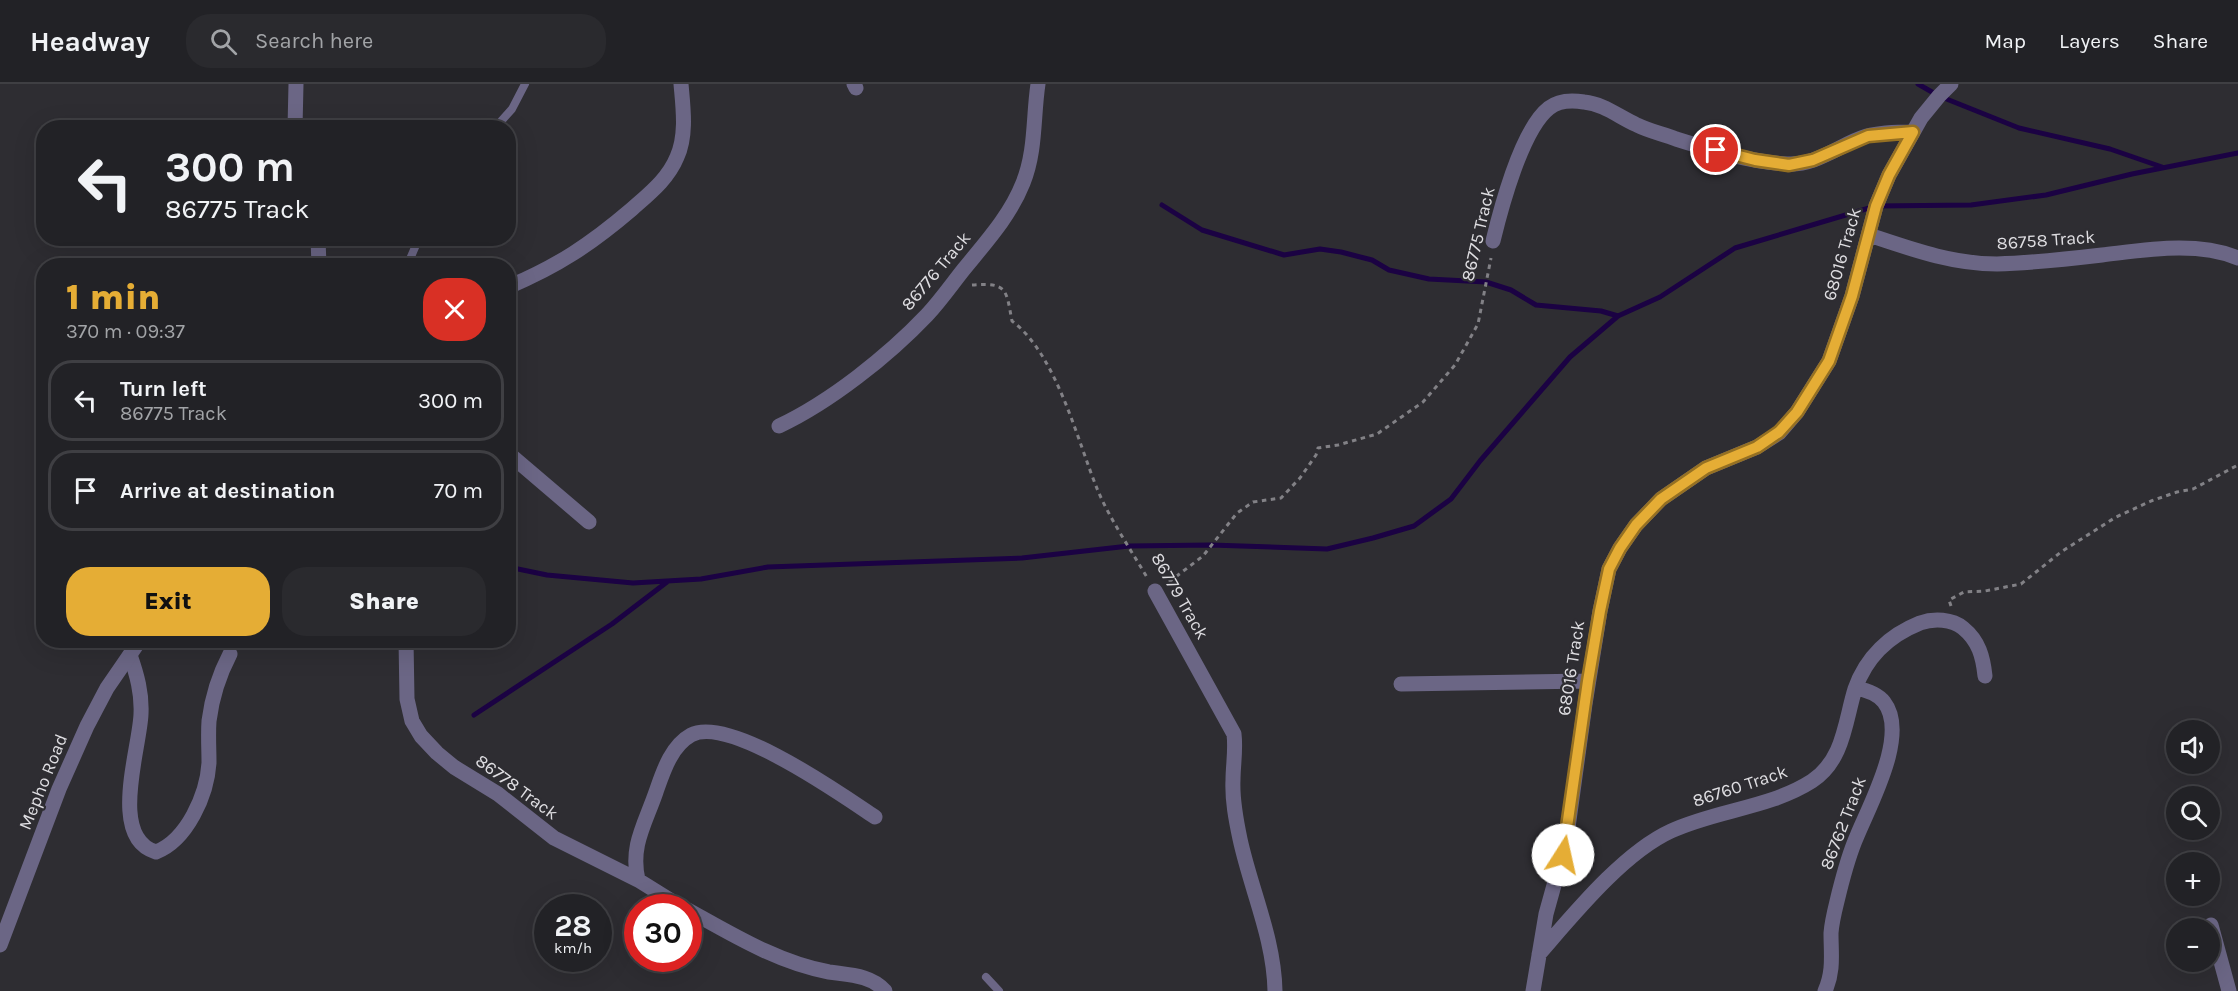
<!DOCTYPE html>
<meta charset="utf-8">
<style>
:root{--surface:#222226;--page:#2a2a2e;--text:#f1f3f6;--muted:#a2a4a7;--line:#3f3f43;--accent:#e5ad35}
body{margin:0;font-family:Karla,sans-serif;background:var(--page);color:var(--text);height:100vh;display:flex;flex-direction:column;font-size:22px;white-space:nowrap}
*{box-sizing:border-box;margin:0}
p{font-size:20px;color:var(--muted)}
.icon{flex:none;width:33px;height:33px;fill:none;stroke:currentColor;stroke-width:2;stroke-linecap:round;stroke-linejoin:round}
.map{position:relative;flex:1;overflow:hidden}
.sheet{position:absolute;left:36px;top:174px;width:480px;height:390px;display:flex;flex-direction:column;background:var(--surface);border-radius:24px;box-shadow:0 6px 24px #0002,0 0 0 2px var(--line)}
.sheet>*{flex:none}
.top-card{position:absolute;left:36px;top:36px;width:480px;height:126px;border-radius:24px;box-shadow:0 6px 24px #0002,0 0 0 2px var(--line);background:#222226;color:var(--text);overflow:hidden}
.fabs{position:absolute;left:2166px;top:636px;display:grid;gap:12px}
.fabs a{display:grid;place-items:center;width:54px;height:54px;border-radius:50%;background:var(--surface);box-shadow:0 6px 24px #0002,0 0 0 2px var(--line);font-size:30px}
.speed{position:absolute;left:534px;top:810px;display:flex;gap:12px;font-size:30px;font-weight:700;text-align:center}
.speed>*{display:grid;place-content:center;width:78px;height:78px;border-radius:50%;background:var(--surface);box-shadow:0 6px 24px #0002,0 0 0 2px var(--line);line-height:1}
.speed small{font-size:15px;font-weight:400}
.speed .limit{border:9px solid #d22;background:#fff;color:#111}
.pin{position:absolute;display:grid;place-items:center;width:51px;height:51px;color:#fff;margin:-26px;border:3px solid #fff;border-radius:50%;box-shadow:0 2px 6px #0007}
.me{position:absolute;width:66px;margin:-33px;rotate:10deg;stroke-linejoin:round;filter:drop-shadow(0 0 4px #0008)}
.turn{display:flex;align-items:center;gap:21px;height:126px;padding:0 30px;font-size:27px}
.turn .icon{width:78px;height:78px;stroke-width:2.5}
.turn b{display:block;font-size:42px;line-height:51px}
.round{display:grid;place-items:center;flex:none;width:63px;height:63px;border-radius:24px;background:var(--page)}
.headline{display:flex;align-items:center;justify-content:space-between;height:102px;padding:0 30px}
h1{font-size:36px;font-weight:800;line-height:45px;color:var(--accent)}
.primary-button{display:flex;gap:12px;margin-top:auto;padding:12px 30px}
.primary-button a{flex:1;height:69px;border-radius:24px;background:var(--accent);color:#111;font-size:24px;font-weight:800;line-height:69px;text-align:center}
.primary-button a+a{background:var(--page);color:var(--text)}
ul{padding:0;list-style:none}
li{display:flex;align-items:center;gap:18px;height:81px;margin:0 12px 9px;padding:0 18px;border:3px solid var(--line);border-radius:24px}
li div{flex:1}
li b{display:block;font-size:22px}
li em{font-style:normal}
header{display:flex;align-items:center;gap:36px;box-sizing:border-box;height:84px;padding:0 30px;background:var(--surface);border-bottom:2px solid var(--line)}
header strong{font-size:28px}
nav{display:flex;gap:33px;margin-inline-start:auto;font-size:21px}
.search{width:420px;height:54px;background:var(--page);display:flex;align-items:center;gap:15px;box-sizing:border-box;padding:0 21px;border-radius:24px;color:var(--muted);font-size:22px}
.map>svg:first-child{display:block}
.lines{fill:none;stroke-linecap:round;stroke-linejoin:round}
.stream{stroke:#1b0243;stroke-width:5}
.path{stroke:#828186;stroke-width:3;stroke-dasharray:4.5 4.5;stroke-linecap:butt}
.service{stroke:#6b6685;stroke-width:8}
.minor{stroke:#6b6685;stroke-width:15}
.tertiary{stroke:#6b6685;stroke-width:15}
.route-casing{stroke:#957022;stroke-width:15}
.route{stroke:#e5ad35;stroke-width:10}
.labels{text-anchor:middle;dominant-baseline:central;stroke-width:4.5;stroke-linejoin:round;paint-order:stroke}
.street-label{font-size:18px;fill:#dedde1;stroke:#2e2d32}
</style>
<header>
<strong>Headway</strong>
<div class="search"><svg class="icon" aria-label="search" viewBox="0 0 24 24"><circle cx="10" cy="10" r="6"/><path d="M15 15l6 6"/></svg>Search here</div>
<nav><a>Map</a><a>Layers</a><a>Share</a></nav>
</header>
<div class="map">
<svg width="2238" height="907" viewBox="0 0 2238 907">
<rect width="100%" height="100%" fill="#2e2d32"/>
<g class="lines">
<path class="stream" d="M1918,0L1939,12L2019,44L2110,65L2162,83
M1162,121L1202,146L1284,171L1320,165L1341,168L1372,176L1389,186L1429,195L1486,198L1511,206L1536,221L1601,227L1618,232
M508,483L547,491L633,499L701,495L768,483L1022,474L1129,462L1211,461L1327,465L1373,454L1414,442L1451,415L1480,377L1570,273L1618,232L1660,213L1735,164L1876,122L1971,121L2046,111L2132,90L2238,69
M474,631L612,540L667,498"/>
<path class="path" d="M972,201C1008,198 1006,206 1012,237C1057,271 1077,356 1098,407C1111,437 1131,466 1148,495
M1169,498L1203,472L1237,429L1253,418L1281,414L1300,394L1316,371L1318,364L1338,361L1377,350L1423,318L1455,281L1478,240L1491,174
M1951,522L1949,516L1964,508L1985,507L2021,500L2061,468L2116,433L2151,417L2177,408L2193,405L2238,381"/>
<path class="service" d="M495,44L512,25L525,0
M407,182L419,154
M986,893L999,907"/>
<path class="minor" d="M854,0L856,4
M1869,151C1911,165 1952,180 1997,180C2032,179 2068,175 2102,171C2146,166 2196,157 2238,174
M1493,157C1501,124 1522,45 1549,24C1559,16 1572,16 1584,18C1604,20 1619,33 1637,41C1649,47 1663,50 1676,55C1711,66 1750,78 1787,80C1817,82 1840,60 1867,52C1882,48 1898,48 1913,48
M508,203C558,182 591,160 632,125C650,109 668,95 677,73C687,51 683,23 681,0
M779,342C830,318 888,272 927,231C941,216 952,200 964,185C986,158 1010,132 1023,99C1036,67 1033,33 1038,0
M508,369L589,438
M1155,507L1234,650C1236,666 1233,681 1233,696C1232,716 1236,736 1240,755C1251,806 1274,854 1275,907
M406,556L407,615L412,637L421,652L437,669L454,683L498,710L554,754L638,796L683,824
M130,571C137,591 142,609 141,630C140,664 108,754 156,768C187,756 207,711 209,679C209,665 208,651 209,637C212,613 219,591 230,570
M1401,600L1588,597
M638,796C630,762 645,740 656,708C663,688 671,662 691,651C729,631 842,711 875,733
M688,826C733,851 779,879 829,888C849,891 871,891 885,907
M2211,841L2229,907
M1539,870C1573,831 1623,769 1671,747C1716,726 1770,724 1812,697C1844,676 1845,637 1855,605C1866,573 1890,551 1920,539C1934,534 1952,535 1963,544C1979,557 1983,573 1985,592
M1533,907L1546,830L1566,758L1585,620L1600,527L1609,485L1620,464L1636,441L1661,415L1706,384L1757,363L1779,349L1797,328L1829,277L1852,212L1876,122L1889,91L1921,34L1939,12L1951,0
M1825,907C1834,887 1831,870 1831,849C1832,835 1836,822 1839,809C1844,789 1849,770 1857,752C1870,720 1909,650 1884,618C1877,609 1866,606 1856,604"/>
<path class="tertiary" d="M295,44L296,0
M318,154L319,182
M0,861L59,705L87,642L107,604L140,556"/>
</g>
<g class="lines">
<g class="route-casing">
<path id="route" d="M1563,771L1588,597L1600,527L1609,485L1620,464L1636,441L1661,415L1706,384L1757,363L1779,348L1797,328L1829,277L1852,212L1876,122L1889,91L1913,48L1868,52L1813,76L1789,81L1755,76L1716,66"/>
</g>
<use href="#route" class="route"/>
</g>
<g class="labels">
<g class="street-label">
<text transform="translate(1478 150) rotate(-77)">86775 Track</text>
<text transform="translate(2046 156) rotate(-4)">86758 Track</text>
<text transform="translate(1842 170) rotate(-74)">68016 Track</text>
<text transform="translate(936 187) rotate(-50)">86776 Track</text>
<text transform="translate(1180 512) rotate(60)">86779 Track</text>
<text transform="translate(1571 584) rotate(-81)">68016 Track</text>
<text transform="translate(43 698) rotate(-68)">Mepho Road</text>
<text transform="translate(1740 702) rotate(-18)">86760 Track</text>
<text transform="translate(517 703) rotate(36)">86778 Track</text>
<text transform="translate(1843 739) rotate(-69)">86762 Track</text>
</g>
</g>
</svg>
<div class="fabs">
<a><svg class="icon" aria-label="sound" viewBox="0 0 24 24"><path d="M4 9h4l5-4v14l-5-4H4zM17 9q2 3 0 6"/></svg></a>
<a><svg class="icon" aria-label="search" viewBox="0 0 24 24"><circle cx="10" cy="10" r="6"/><path d="M15 15l6 6"/></svg></a>
<a>+</a>
<a>−</a>
</div>
<div class="speed"><div>28<small>km/h</small></div><div class="limit">30</div></div>
<div class="pin" style="left:1716px;top:66px;background:#d93025"><svg class="icon" aria-label="arrive" viewBox="0 0 24 24"><path d="M6 21V4h12l-3 4 3 4H6"/></svg></div>
<svg class="me" style="left:1563px;top:771px" viewBox="-20 -20 40 40"><circle r="19" fill="#fff"/><path d="M0-13L10 11 0 6-10 11z" fill="#e5ad35"/></svg>
<div class="top-card">
<div class="turn"><svg class="icon" aria-label="left" viewBox="0 0 24 24"><path d="M17 20v-9H6M10 6l-5 5 5 5"/></svg><div><b>300 m</b>86775 Track</div></div>
</div>
<section class="sheet">
<div class="headline"><div><h1>1 min</h1><p>370 m · 09:37</p></div><a class="round" style="background:#d93025;color:#fff"><svg class="icon" aria-label="close" viewBox="0 0 24 24"><path d="M6 6l12 12M18 6L6 18"/></svg></a></div>
<ul>
<li><svg class="icon" aria-label="left" viewBox="0 0 24 24"><path d="M17 20v-9H6M10 6l-5 5 5 5"/></svg><div><b>Turn left</b><p>86775 Track</p></div><em>300 m</em></li>
<li><svg class="icon" aria-label="arrive" viewBox="0 0 24 24"><path d="M6 21V4h12l-3 4 3 4H6"/></svg><div><b>Arrive at destination</b></div><em>70 m</em></li>
</ul>
<div class="primary-button"><a>Exit</a><a>Share</a></div>
</section>
</div>
